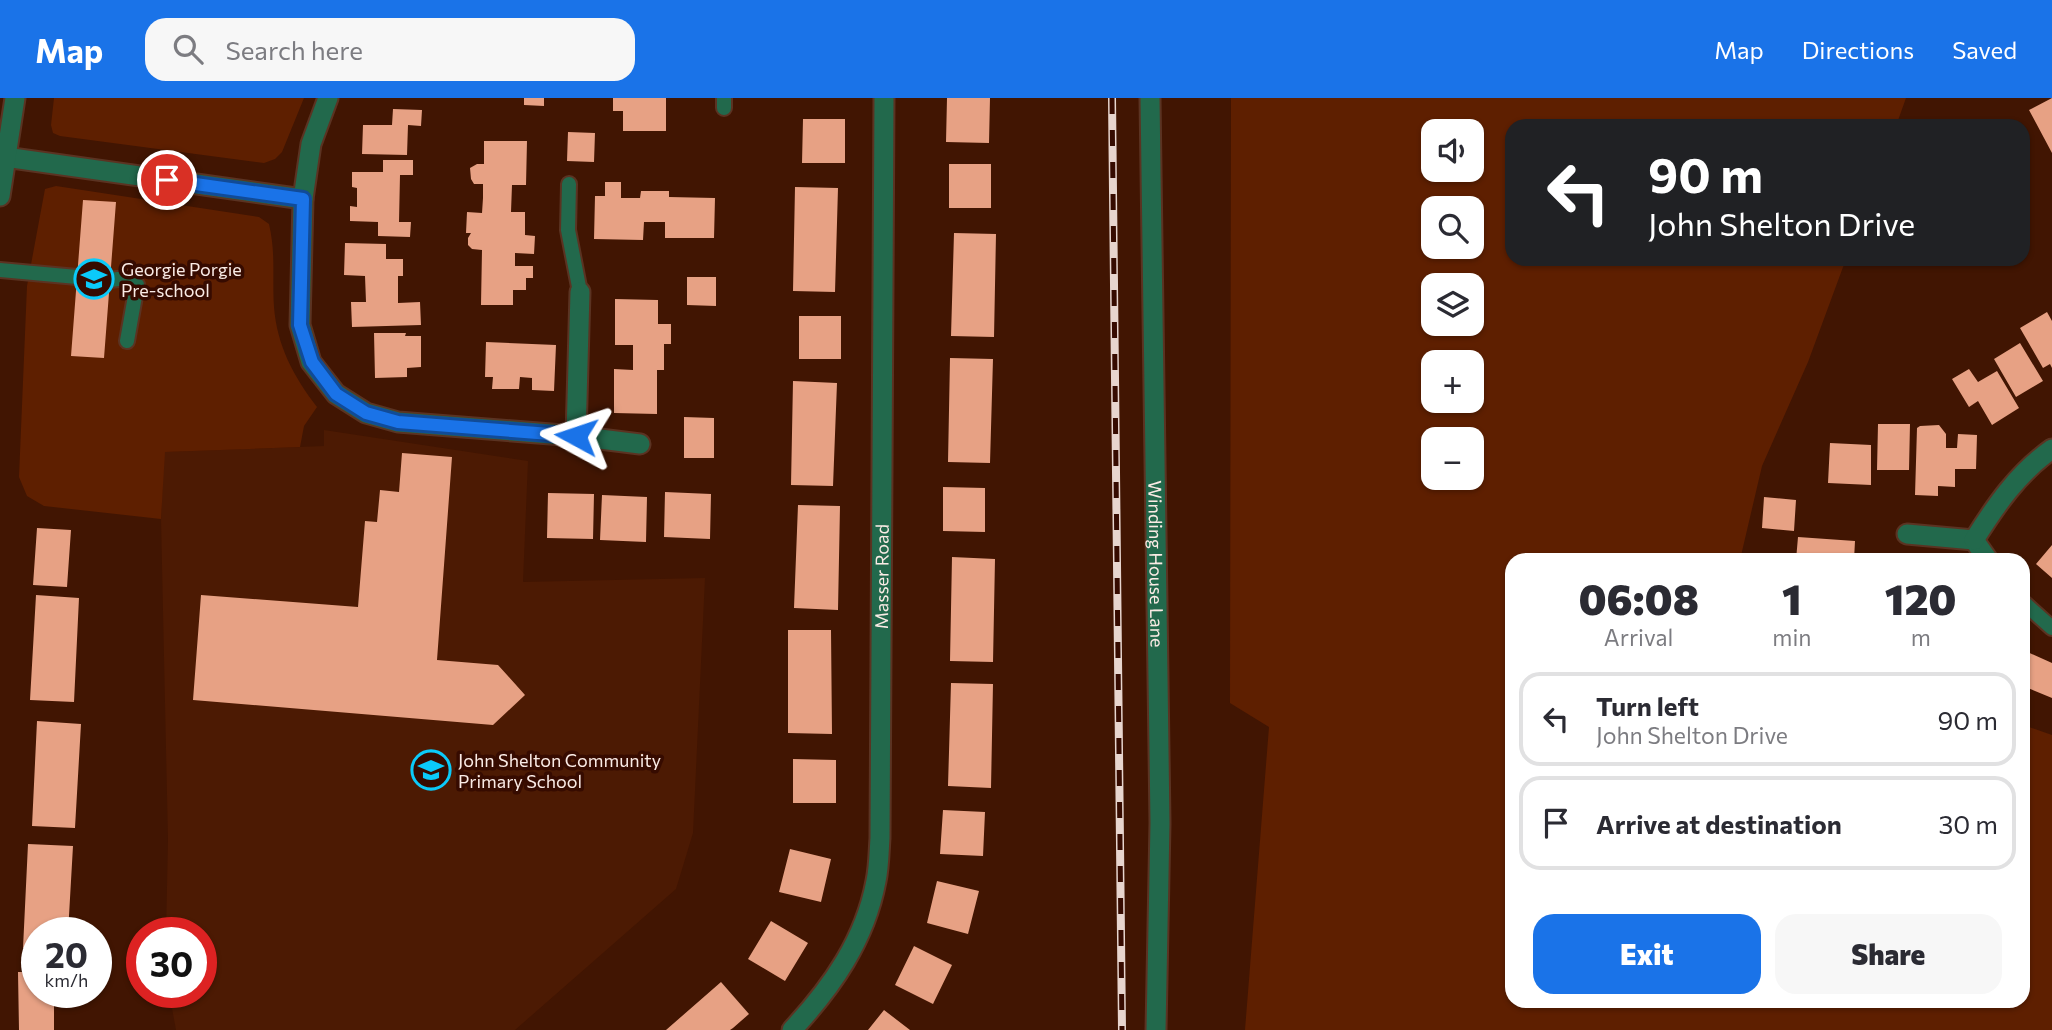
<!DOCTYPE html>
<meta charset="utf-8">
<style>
:root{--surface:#fff;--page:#f7f7f7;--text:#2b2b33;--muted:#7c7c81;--line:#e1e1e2;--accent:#1a73e8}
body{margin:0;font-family:Commissioner,sans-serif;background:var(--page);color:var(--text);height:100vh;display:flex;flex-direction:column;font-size:26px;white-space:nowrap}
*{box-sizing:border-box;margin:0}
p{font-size:23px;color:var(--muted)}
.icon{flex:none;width:38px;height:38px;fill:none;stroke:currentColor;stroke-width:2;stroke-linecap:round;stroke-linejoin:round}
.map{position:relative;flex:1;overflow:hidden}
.side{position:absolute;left:1505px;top:455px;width:525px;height:455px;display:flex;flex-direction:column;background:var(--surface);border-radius:21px;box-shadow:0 2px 5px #0004}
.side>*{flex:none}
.banner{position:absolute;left:1505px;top:21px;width:525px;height:147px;border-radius:21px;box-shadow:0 2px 5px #0004;background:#202124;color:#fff;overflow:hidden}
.tools{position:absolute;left:1421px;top:21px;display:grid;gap:14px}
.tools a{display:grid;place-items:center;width:63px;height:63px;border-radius:14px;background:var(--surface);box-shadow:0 2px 5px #0004;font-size:35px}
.speed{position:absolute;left:21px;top:819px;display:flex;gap:14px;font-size:35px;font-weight:700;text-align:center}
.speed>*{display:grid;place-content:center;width:91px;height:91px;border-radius:50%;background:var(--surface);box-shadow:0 2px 5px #0004;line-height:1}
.speed small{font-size:18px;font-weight:400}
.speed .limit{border:10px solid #d22;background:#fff;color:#111}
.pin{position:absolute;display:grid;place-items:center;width:60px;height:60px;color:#fff;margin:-30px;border:4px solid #fff;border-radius:50%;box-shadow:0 2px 7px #0007}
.me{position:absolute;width:77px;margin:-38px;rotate:275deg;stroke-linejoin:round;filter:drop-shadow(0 0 5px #0008)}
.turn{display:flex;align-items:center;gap:24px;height:147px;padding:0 28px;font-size:32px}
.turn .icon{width:91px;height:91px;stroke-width:2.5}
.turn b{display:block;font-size:49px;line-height:60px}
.eta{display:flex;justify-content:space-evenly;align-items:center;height:119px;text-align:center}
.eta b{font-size:42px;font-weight:800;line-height:49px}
.primary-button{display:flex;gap:14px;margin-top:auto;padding:14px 28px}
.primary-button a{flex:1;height:80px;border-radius:21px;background:var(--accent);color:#fff;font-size:28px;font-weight:800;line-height:80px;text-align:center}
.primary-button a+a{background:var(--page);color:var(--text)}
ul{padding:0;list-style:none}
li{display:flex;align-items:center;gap:21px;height:94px;margin:0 14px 10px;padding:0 14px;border:4px solid var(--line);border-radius:21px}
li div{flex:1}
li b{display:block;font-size:26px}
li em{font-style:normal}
header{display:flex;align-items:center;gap:42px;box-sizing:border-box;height:98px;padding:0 35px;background:var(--accent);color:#fff}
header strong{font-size:33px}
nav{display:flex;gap:38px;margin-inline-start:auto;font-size:24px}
.search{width:490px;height:63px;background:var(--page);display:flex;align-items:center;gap:18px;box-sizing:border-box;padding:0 24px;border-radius:21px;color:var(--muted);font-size:26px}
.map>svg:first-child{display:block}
.built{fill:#4c1a03}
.green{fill:#5e1f00;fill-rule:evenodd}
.building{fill:#e7a184}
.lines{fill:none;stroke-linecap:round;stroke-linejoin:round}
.service-casing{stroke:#5b3322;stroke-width:18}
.minor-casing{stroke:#5b3322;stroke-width:23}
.tertiary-casing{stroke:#5b3322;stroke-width:23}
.service{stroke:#22694c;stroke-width:14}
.minor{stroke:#22694c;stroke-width:19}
.tertiary{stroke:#22694c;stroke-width:19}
.rail-casing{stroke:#e7d5ce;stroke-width:8}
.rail{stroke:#360b00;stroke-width:5;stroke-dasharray:16;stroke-linecap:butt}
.route-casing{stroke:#114b97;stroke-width:18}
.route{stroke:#1a73e8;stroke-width:12}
.labels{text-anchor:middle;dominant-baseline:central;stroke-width:7;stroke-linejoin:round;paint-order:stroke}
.poi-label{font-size:18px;fill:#faebe5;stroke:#360b00;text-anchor:start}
.street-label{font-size:18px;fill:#faebe5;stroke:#360b00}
</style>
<header>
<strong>Map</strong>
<div class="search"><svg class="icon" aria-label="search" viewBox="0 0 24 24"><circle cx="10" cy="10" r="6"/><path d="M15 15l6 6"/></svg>Search here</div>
<nav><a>Map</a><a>Directions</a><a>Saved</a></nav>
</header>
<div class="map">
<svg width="2052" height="932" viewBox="0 0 2052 932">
<rect width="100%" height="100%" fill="#411502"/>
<path class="built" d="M324,332L528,363L523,484L705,480L693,735L676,791L515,932H176L169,894H201V835H166L168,742L161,421L164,354L324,348Z"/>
<path class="green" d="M54,0H304L282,54L275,61L264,65L60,38L53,35L51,27Z
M1231,0H1906L1896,28H1512V161H1846L1808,264L1762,368L1740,462H1512V903H2023V627L2052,637V932H1245L1269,629L1230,605ZM1472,33V72H1433V33ZM1433,110H1472V149H1433ZM1433,187H1472V226H1433ZM1472,264V303H1433V264ZM1472,341V380H1433V341Z
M56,88L259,119L269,126C276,156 272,179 274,209C277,248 294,279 317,309L304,328L300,349L165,354L161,421L44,408L27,398L19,379L27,188L45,91Z"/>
<path class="building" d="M524,0H544V8L524,7Z
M613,0H666V33H623V13H613Z
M947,0H990L989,45L946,44Z
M2052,0V55L2029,12Z
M393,11L422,12L421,28L408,27L407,57L362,56L363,27H392Z
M803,21H845V65H802Z
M568,34L595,35L594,64L567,63Z
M484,43H527L526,87H512L511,114H525V137L535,138L534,156L515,155V168H533V180H526V192H513V207H481L482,152L472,151L468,147V140L471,135H466L467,114L482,115L483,100V86H474L471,81L470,70L477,66H484Z
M383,62H413V77H400L399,124H411L410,139L378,138V124L350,123V108L357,109V90L352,89V74H383Z
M949,66H991V110H949Z
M605,84H621V100H640L641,93H669V99L715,100L714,140H665V124H644L643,142L594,141L595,98H605Z
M795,89L838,90L835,194L793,193Z
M83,102L116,104L104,260L71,258Z
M954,135L996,136L994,239L951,238Z
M345,145L386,146V161H403V178H398V205L420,204L421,227L352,229L351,204H366L365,178L344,177Z
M687,179H716V208L687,207Z
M615,201L658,202V226H671V246H664V272H657V316L614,315V271L633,272V247H615Z
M2047,214L2052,223V270L2050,266L2043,270L2020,230Z
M799,218H841V261H799Z
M374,235H406L405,238H421V269L407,270V279L375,280Z
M486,244L556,247L554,293L532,292V280L520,279L519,291H492L493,279H485Z
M2020,245L2043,283L2016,299L1994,261Z
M950,260L993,261L990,365L948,364Z
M1969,271L1978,284L1997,273L2019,310L1992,327L1978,303L1969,309L1952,281Z
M793,283L837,285L833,388L791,387Z
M684,319L714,320V360H684Z
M1878,326H1910L1909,372H1877Z
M1939,327L1946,336V350H1957L1958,336L1977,337L1976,371H1955V389L1938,388V398L1915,397L1917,330L1920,328Z
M1830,345L1871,347V387L1828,385Z
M402,355L452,359L437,562L498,567L525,597L493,627L193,602L201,497L358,509L365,423L377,424L380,392L399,394Z
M943,389L985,390V434L943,433Z
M665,394L711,396L710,441L664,439Z
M548,395L594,396L593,441L547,440Z
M602,397L647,399L646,444L600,442Z
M1764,399L1796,402L1794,433L1762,430Z
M798,407L840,408L838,512L794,510Z
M37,430L71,432L67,489L33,487Z
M1798,439L1855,443L1854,462H1796Z
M2052,447V480L2036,466Z
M952,459L995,461L993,564L950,563Z
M36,497L79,500L74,604L30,602Z
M788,532H831L832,636L788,635Z
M2023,552L2052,565V600L2023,588Z
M951,585L993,586L991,690L948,688Z
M37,623L81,626L75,730L32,728Z
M793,661L836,662V705H793Z
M943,712L985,714L983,758L940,756Z
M28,746L73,748L68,835H37V851L23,850Z
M790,751L831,761L821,804L779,794Z
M937,783L979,793L968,836L927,825Z
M771,823L808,845L785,883L748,861Z
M914,848L952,867L933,906L895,887Z
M18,874H37V894H54V932H19Z
M721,884L749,916L733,930L730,932H666Z
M884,912L910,932H868Z"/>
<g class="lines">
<g class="service-casing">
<path id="service" d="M724,10V0
M569,86L568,132L580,194
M0,172L77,179
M110,182L126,180L137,187L127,243
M2023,504L2052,530"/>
</g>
<g class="minor-casing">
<g id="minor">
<path d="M328,0L311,46L303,101L300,227L311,264L336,296L366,315L398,324L576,338L640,346"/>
<path d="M5,59L303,101"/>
<path d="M0,98L15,0"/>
<path d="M576,338L580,194"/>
<path d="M1907,436L1974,442L1988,462"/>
<path d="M1974,442C1996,407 2018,375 2052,351"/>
<path id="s1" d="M792,932C832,889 865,842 876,783C879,769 879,754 880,740L884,0"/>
</g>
</g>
<g class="tertiary-casing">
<g id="tertiary">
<path id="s2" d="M1150,0L1160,725L1156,932"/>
</g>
</g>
<use href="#service" class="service"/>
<use href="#minor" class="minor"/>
<use href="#tertiary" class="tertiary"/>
<g class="rail-casing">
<path id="rail" d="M1112,0L1122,932"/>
</g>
<use href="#rail" class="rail"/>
</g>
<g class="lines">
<g class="route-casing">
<path id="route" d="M167,82L303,101L300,227L312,264L336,296L366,315L398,324L576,338"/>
</g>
<use href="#route" class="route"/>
</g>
<defs>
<g id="school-ring" transform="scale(2.0125)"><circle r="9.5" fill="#360b00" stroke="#0bcafa" stroke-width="1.5"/><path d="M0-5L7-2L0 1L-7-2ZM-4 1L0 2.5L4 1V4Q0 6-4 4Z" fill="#0bcafa"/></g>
</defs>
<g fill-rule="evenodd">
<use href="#school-ring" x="94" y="181"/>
<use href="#school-ring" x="431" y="672"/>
</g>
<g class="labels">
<g class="poi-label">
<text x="121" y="171">Georgie Porgie<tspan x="121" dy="21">Pre-school</tspan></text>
<text x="458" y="662">John Shelton Community<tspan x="458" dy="21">Primary School</tspan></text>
</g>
<g class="street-label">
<text stroke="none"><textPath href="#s2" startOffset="466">Winding House Lane</textPath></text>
<text stroke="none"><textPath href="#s1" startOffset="478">Masser Road</textPath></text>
</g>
</g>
</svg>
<div class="tools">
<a><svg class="icon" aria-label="sound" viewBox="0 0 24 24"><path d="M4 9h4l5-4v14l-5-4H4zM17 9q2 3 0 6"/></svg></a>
<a><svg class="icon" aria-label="search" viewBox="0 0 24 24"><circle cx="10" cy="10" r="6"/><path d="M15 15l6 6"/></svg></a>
<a><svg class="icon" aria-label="layers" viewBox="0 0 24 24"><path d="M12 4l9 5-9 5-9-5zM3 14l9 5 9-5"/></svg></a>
<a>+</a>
<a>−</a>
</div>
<div class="speed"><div>20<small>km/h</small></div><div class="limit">30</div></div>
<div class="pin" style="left:167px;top:82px;background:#d93025"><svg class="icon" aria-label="arrive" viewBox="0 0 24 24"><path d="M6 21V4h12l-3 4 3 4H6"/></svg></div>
<svg class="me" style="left:576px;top:338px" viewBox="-20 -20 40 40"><path d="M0-17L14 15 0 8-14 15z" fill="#1a73e8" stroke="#fff" stroke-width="4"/></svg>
<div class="banner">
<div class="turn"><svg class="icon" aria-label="left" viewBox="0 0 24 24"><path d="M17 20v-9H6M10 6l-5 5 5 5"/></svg><div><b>90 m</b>John Shelton Drive</div></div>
</div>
<section class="side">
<div class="eta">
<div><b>06:08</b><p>Arrival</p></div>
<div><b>1</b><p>min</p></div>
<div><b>120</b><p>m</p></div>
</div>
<ul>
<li><svg class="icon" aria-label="left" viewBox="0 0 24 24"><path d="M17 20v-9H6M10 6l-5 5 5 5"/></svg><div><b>Turn left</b><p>John Shelton Drive</p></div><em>90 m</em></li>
<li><svg class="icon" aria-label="arrive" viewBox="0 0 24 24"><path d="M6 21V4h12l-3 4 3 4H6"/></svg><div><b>Arrive at destination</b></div><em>30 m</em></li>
</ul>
<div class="primary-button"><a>Exit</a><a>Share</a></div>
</section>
</div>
